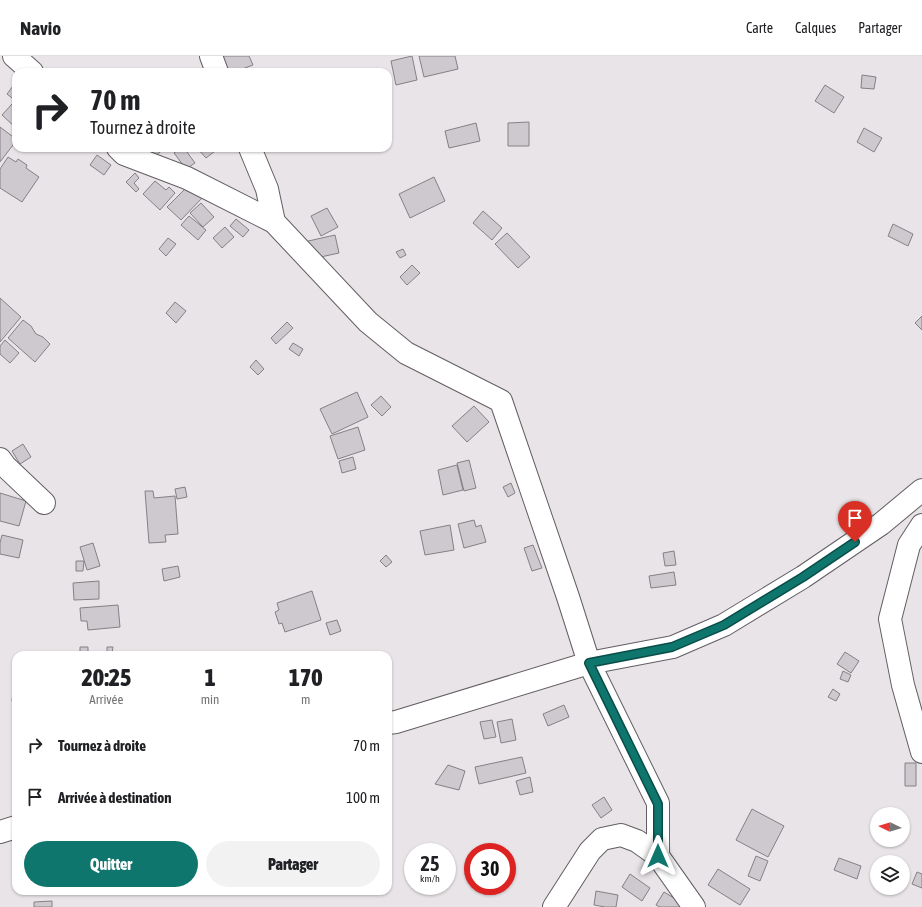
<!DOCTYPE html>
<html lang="fr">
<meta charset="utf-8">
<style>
:root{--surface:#fff;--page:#f2f2f2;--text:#202124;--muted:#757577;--line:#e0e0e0;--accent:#0f766e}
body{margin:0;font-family:"Asap Condensed",sans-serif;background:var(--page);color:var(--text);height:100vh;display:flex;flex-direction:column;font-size:15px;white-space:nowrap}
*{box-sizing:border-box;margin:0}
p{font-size:13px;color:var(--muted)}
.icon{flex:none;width:22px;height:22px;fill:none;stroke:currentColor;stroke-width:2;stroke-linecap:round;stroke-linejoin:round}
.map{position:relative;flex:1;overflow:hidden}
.details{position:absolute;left:12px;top:595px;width:380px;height:244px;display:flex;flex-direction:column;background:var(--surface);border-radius:12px;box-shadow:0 1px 3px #0004}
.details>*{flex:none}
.banner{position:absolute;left:12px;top:12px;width:380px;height:84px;border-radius:12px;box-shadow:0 1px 3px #0004;background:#fff;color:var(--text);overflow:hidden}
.needle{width:26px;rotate:275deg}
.buttons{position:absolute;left:870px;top:751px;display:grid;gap:8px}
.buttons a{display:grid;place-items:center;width:40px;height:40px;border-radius:50%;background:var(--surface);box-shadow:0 1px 3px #0004;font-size:20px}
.speed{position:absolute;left:404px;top:787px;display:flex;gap:8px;font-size:20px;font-weight:700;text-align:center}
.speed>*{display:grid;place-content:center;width:52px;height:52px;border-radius:50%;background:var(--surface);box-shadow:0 1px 3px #0004;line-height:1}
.speed small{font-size:10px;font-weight:400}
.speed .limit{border:6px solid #d22;background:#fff;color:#111}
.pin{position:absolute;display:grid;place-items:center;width:34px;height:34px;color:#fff;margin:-41px -17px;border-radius:50% 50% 50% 0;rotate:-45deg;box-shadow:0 0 4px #0007}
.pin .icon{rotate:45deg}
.me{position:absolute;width:44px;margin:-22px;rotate:0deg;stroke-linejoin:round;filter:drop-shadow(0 0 3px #0008)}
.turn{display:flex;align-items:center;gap:14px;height:84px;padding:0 12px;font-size:18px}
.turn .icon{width:52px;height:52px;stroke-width:2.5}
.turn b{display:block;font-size:28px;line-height:34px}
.eta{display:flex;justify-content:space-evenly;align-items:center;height:68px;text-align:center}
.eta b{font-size:24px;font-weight:800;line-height:28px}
.primary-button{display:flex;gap:8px;margin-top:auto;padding:8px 12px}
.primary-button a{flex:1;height:46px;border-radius:24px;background:var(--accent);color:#fff;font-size:16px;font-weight:800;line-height:46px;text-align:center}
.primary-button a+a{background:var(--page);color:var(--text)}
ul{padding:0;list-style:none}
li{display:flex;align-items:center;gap:12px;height:52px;padding:0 12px}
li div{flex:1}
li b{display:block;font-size:15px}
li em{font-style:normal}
header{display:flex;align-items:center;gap:24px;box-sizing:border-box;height:56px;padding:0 20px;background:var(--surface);border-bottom:1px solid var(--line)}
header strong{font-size:19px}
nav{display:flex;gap:22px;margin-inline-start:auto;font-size:14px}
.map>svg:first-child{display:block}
.building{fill:#cec9ce;stroke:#848084}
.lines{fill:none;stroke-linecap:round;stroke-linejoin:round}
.street-casing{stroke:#625e62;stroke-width:24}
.street{stroke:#fff;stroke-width:22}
.route-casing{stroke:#0a4d48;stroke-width:10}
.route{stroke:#0f766e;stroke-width:7}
</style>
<header>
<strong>Navio</strong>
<nav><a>Carte</a><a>Calques</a><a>Partager</a></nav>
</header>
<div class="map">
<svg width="922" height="851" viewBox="0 0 922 851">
<rect width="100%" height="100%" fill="#e8e4e8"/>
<path class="building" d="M222,0H249L253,9L234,16H227Z
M412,0L417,24L396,29L391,5Z
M419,0H455L458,13L424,21Z
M862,19L876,21L874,33L861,32Z
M16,26V45L7,38Z
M825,29L844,41L834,57L815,45Z
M12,48L16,51V72L2,59Z
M529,66V90H508V67Z
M476,67L480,85L449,92L445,75Z
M0,71L16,83V85L0,106Z
M864,72L882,82L874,96L857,86Z
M146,92H165L154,101Z
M180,92H184L195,107L186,113L174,97Z
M197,92H219L206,102Z
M97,99L111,109L104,119L90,109Z
M8,101L16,106L18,103L27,109L26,112L39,121L22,146L0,132V113Z
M135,117L139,122L134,127L139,133L136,136L126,126Z
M434,121L445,145L410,162L399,138Z
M155,125L166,134L169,131L175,137L160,154L143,138Z
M189,129L202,142L181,164L167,151Z
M201,147L214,161L203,171L190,157Z
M327,152L338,171L321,180L311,160Z
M483,155L502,172L492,184L473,167Z
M189,160L206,174L198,184L181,169Z
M236,163L249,174L243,181L230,170Z
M893,168L913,178L908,190L888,180Z
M225,171L234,181L222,192L213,182Z
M507,177L530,201L518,212L495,188Z
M335,179L339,197L316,202L304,186Z
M168,182L176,188L166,200L159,193Z
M403,193L406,199L400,202L396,196Z
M412,209L420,217L407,229L400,221Z
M0,242L21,261L0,286Z
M175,246L186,255L176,267L166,257Z
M922,260V274L915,267Z
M23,264L31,270L36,278L43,281L50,288L35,306L8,282Z
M287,266L293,272L276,288L271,282Z
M5,284L19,297L10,307L0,298V290Z
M293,287L303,293L299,300L289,293Z
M256,304L264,313L258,319L250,311Z
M357,336L368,361L332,378L320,353Z
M381,340L391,351L382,360L371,349Z
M474,350L489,366L467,386L452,370Z
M358,371L365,394L338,403L330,380Z
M23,388L31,401L20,408L12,395Z
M353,401L356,413L342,417L339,405Z
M469,404L476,432L464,435L457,407Z
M457,409L463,434L443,439L438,414Z
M511,427L515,437L508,441L503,431Z
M185,431L187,441L177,443L175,433Z
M145,435H153L154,442L175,440L178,478L165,479L166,486L149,487Z
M0,437L26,445L19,470L0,465Z
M474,464L476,471L481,469L486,486L464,492L458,468Z
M450,469L454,494L425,499L420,475Z
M2,479L23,484L19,502L0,498V487Z
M93,487L100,510L87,514L80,491Z
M533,489L542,512L532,515L524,492Z
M674,495L676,509L665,510L663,497Z
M386,499L392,506L386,511L380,505Z
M76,505H84L83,515H76Z
M178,510L180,521L164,525L162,513Z
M674,516L676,529L651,532L649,520Z
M99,525V543L74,544L73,527Z
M312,535L321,564L285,576L282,567L279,568L275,556L279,554L277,547Z
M118,549L120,571L88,574L87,565H81L80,552Z
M337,564L341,575L330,579L326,567Z
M80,591H88V596H86V599H80Z
M107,591H113L112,597L107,596Z
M845,596L859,605L851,617L837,608Z
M843,615L851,619L848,626L840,623Z
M14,625H16V646L12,645Z
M833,633L840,638L836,645L828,641Z
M564,649L569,661L548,670L543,658Z
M512,663L516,684L501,687L497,666Z
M492,664L496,681L484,683L480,666Z
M522,701L526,717L479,728L475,711Z
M905,707H916V730H905Z
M16,708V735L13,709Z
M448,709L465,715L459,734L435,728Z
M530,721L533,736L520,739L516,725Z
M604,741L612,754L601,762L592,749Z
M752,753L784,770L768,801L736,784Z
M756,800L768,805L760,825L748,820Z
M839,802L861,810L857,823L834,814Z
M718,813L750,833L740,849L708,829Z
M917,816L922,818V832L912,828Z
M630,818L650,832L642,845L622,831Z
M596,835L618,839L616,851H605L594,849Z
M664,836L684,848L682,851H660L656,849Z
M52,845V851H34V846Z"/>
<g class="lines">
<g class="street-casing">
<path id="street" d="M14,0L32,16
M211,0L217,16
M118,92L124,98L187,122L274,166L368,266L406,297L501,345L568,541L589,607L658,747V800L694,851
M250,92L267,133L274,166
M0,403L5,410L44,447
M922,469L909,489L890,563L903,629L922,696
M388,667L396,666L589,607L673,591L724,569L803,521L881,468L922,434
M0,776L16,771
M554,851L590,795L602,783L621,779L637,785L658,800"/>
</g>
<use href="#street" class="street"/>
</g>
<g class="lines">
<g class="route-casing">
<path id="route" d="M658,800V748L589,607L672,591L724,569L803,521L855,486"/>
</g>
<use href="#route" class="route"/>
</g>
</svg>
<div class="buttons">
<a><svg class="needle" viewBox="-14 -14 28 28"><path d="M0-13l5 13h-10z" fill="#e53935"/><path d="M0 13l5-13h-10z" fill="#757577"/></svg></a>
<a><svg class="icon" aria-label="layers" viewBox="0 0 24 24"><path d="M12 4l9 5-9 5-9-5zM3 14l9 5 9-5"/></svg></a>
</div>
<div class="speed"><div>25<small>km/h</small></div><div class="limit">30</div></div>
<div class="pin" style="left:855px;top:486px;background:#d93025"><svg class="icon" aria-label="arrive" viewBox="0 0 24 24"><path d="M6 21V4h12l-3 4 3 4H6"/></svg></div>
<svg class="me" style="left:658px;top:800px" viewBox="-20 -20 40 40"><path d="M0-17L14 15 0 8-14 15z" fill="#0f766e" stroke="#fff" stroke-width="4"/></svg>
<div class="banner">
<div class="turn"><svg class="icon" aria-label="right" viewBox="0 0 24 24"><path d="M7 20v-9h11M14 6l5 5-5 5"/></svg><div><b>70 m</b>Tournez à droite</div></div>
</div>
<section class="details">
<div class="eta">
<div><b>20:25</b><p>Arrivée</p></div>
<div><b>1</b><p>min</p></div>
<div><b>170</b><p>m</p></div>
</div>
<ul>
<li><svg class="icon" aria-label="right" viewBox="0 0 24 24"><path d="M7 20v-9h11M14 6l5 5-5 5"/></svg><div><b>Tournez à droite</b></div><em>70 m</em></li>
<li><svg class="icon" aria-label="arrive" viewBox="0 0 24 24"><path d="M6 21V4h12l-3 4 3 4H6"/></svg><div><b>Arrivée à destination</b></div><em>100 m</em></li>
</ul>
<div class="primary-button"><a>Quitter</a><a>Partager</a></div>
</section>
</div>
